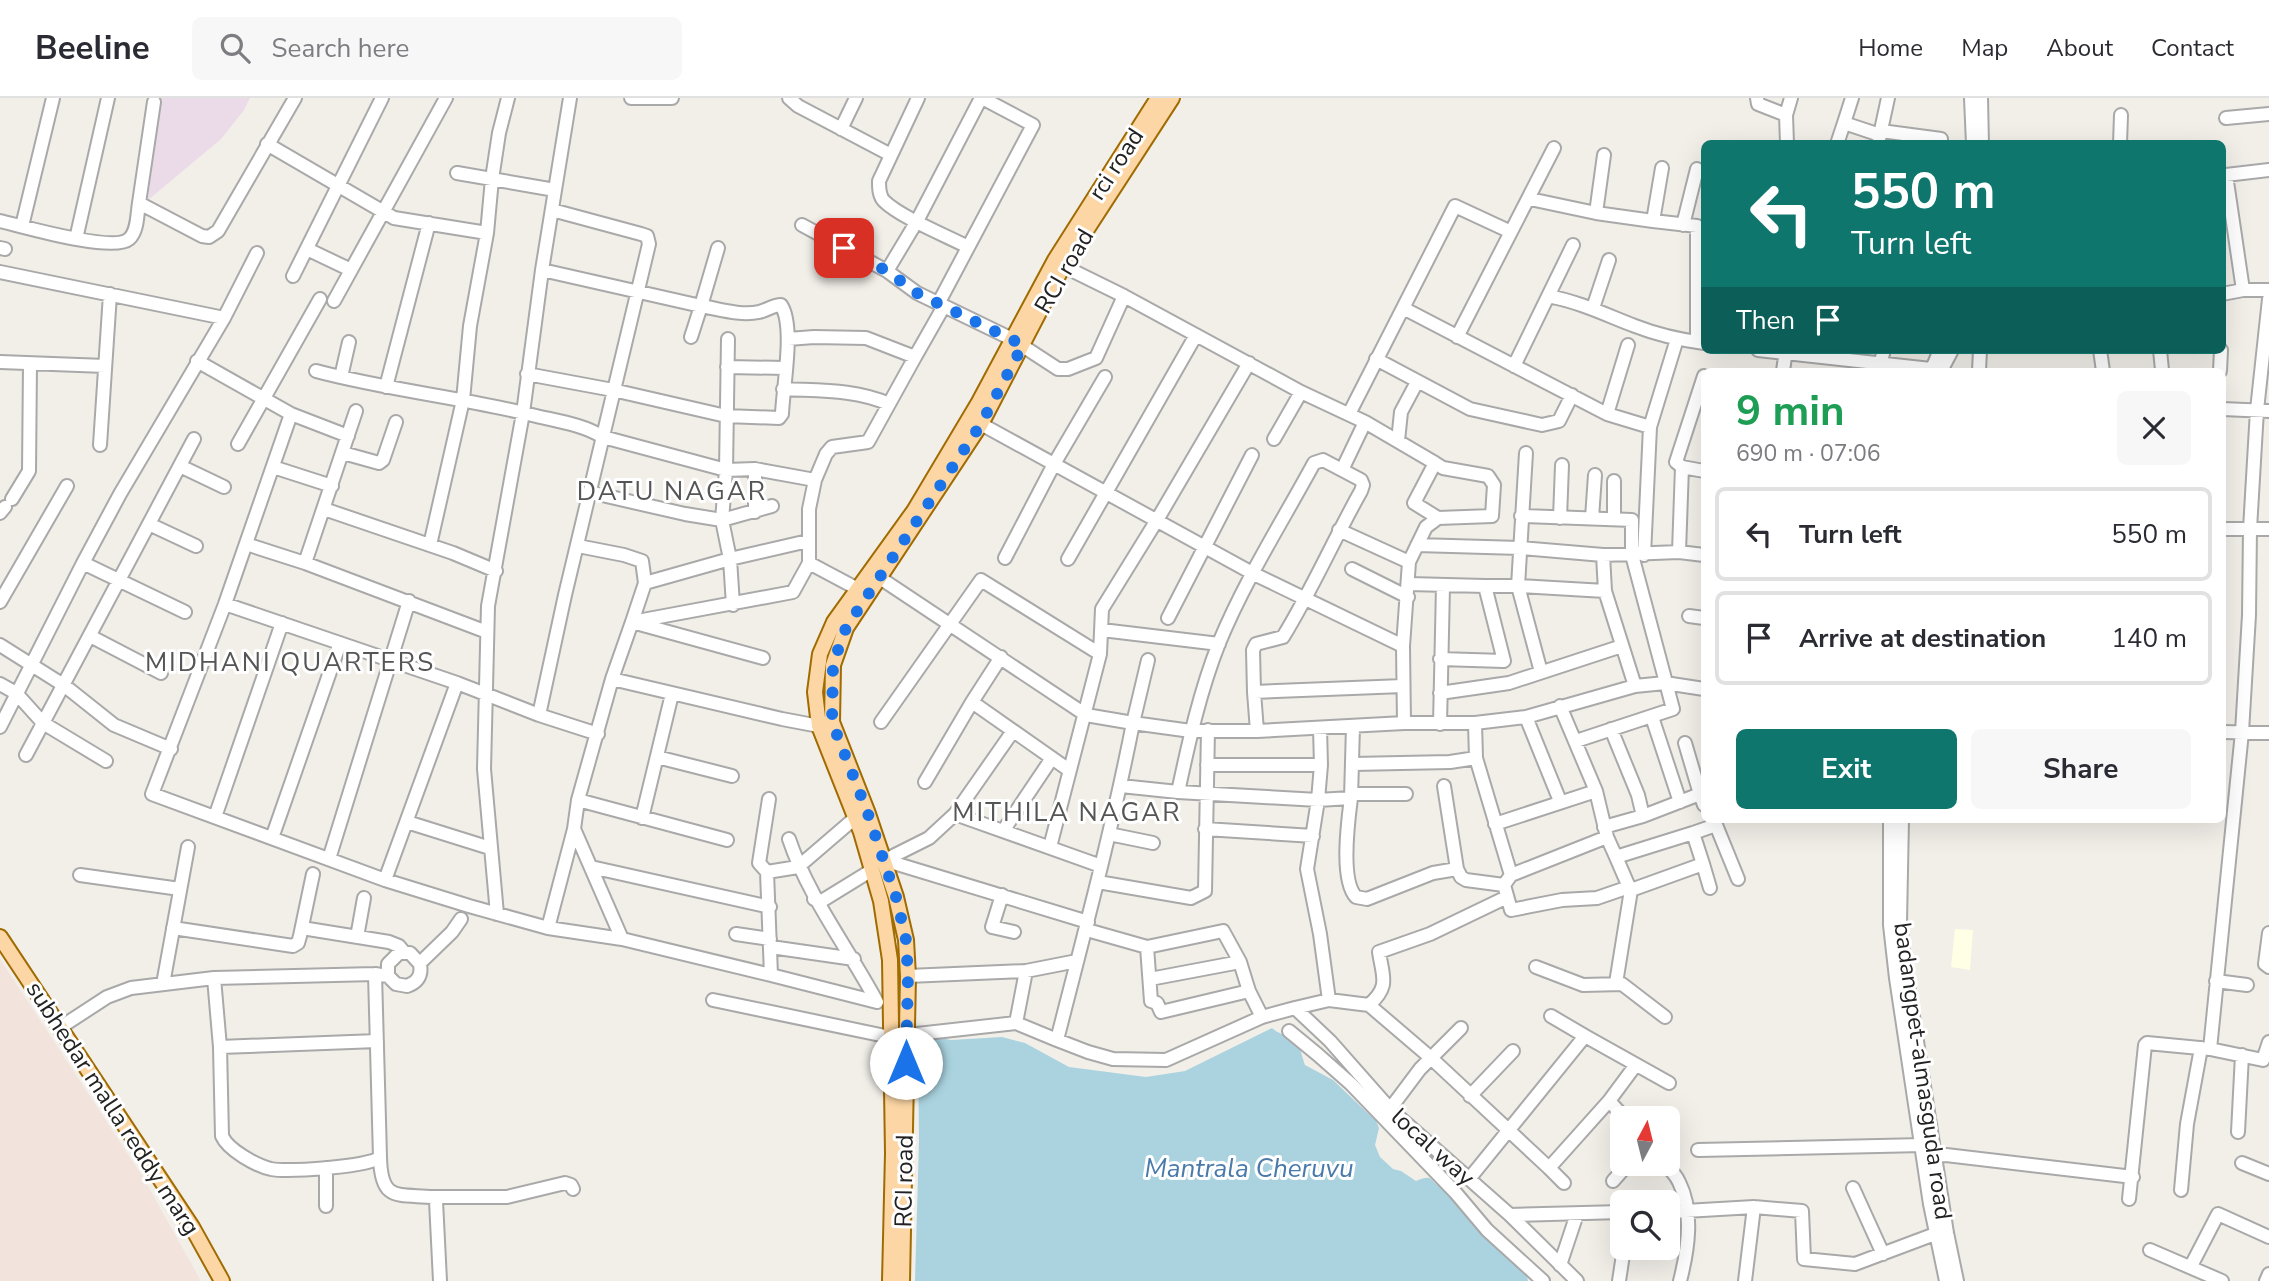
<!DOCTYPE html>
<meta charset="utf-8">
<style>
:root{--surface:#fff;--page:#f7f7f7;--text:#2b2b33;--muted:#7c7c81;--line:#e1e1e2;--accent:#0f766e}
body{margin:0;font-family:"Nunito Sans",sans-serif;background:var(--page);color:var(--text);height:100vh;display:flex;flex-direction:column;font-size:26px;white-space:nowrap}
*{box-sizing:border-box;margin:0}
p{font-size:23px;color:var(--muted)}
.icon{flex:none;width:38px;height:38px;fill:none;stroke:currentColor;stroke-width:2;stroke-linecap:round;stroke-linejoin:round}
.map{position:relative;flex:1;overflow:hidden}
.sheet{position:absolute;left:1701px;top:270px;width:525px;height:455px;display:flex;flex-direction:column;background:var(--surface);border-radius:10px;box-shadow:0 7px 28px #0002}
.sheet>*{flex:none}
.guide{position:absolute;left:1701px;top:42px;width:525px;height:214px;border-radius:10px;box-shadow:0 7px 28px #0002;background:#0f766e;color:#fff;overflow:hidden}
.needle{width:46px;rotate:7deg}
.controls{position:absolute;left:1610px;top:1008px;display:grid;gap:14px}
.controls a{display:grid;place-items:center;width:70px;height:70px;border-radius:10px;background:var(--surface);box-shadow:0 7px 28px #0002;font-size:35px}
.pin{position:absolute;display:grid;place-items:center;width:60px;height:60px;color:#fff;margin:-30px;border-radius:14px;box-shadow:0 4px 10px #0006}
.me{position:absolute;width:77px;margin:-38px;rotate:0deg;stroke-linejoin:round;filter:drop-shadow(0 0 5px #0008)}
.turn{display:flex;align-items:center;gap:24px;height:147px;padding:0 35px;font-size:32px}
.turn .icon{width:91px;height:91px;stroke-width:2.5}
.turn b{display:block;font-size:49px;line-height:60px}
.then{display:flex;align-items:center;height:66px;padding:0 35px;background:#0003;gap:14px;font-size:26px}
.round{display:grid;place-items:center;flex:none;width:74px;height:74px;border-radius:10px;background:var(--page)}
.overview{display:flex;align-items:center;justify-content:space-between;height:119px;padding:0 35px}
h1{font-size:42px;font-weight:700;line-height:52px;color:#1e9e55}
.primary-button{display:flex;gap:14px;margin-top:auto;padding:14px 35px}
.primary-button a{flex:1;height:80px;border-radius:10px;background:var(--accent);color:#fff;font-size:28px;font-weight:700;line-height:80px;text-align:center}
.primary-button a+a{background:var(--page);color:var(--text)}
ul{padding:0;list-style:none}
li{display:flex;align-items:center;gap:21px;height:94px;margin:0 14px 10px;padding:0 21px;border:4px solid var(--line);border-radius:10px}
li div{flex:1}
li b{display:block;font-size:26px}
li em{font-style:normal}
header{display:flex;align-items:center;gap:42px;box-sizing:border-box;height:98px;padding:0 35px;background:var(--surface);border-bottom:2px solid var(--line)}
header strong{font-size:33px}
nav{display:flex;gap:38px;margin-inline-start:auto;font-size:24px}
.search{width:490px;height:63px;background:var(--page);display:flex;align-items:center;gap:18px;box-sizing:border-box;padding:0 24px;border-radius:10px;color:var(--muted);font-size:26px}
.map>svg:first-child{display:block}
.industrial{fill:#ebdbe8}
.education{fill:#ffffe5}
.military{fill:#f3e3dd}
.water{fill:#aad3df}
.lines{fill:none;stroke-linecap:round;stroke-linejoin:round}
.minor-casing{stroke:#a9a9a9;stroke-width:16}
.major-casing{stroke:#a06b00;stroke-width:18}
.minor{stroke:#fff;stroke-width:12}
.major{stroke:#fcd6a4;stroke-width:14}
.route{stroke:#1a73e8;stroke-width:12;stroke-dasharray:0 21.6}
.labels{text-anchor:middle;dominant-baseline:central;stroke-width:6;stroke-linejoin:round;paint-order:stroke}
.street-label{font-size:24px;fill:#222;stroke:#fff}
.neighbourhood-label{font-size:26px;letter-spacing:2px;fill:#555;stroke:#fff}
.water-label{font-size:26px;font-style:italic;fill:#4a7aab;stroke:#fff}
</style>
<header>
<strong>Beeline</strong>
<div class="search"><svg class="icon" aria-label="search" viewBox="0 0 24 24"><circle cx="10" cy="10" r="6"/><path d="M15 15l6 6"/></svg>Search here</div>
<nav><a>Home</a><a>Map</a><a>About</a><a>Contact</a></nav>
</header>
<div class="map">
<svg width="2269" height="1183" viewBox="0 0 2269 1183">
<rect width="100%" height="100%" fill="#f2efe9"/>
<path class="industrial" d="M160,0H250L244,12L221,41L148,102Z"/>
<path class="education" d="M1955,831L1973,832L1970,872L1951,869Z"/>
<path class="military" d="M0,861L144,1081L201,1183H0Z"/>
<path class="water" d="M1272,930C1278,935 1280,935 1287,938C1300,942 1301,956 1305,967L1333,982L1376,1023L1379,1030L1375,1047L1380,1059L1393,1071L1401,1073L1416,1083C1437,1074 1427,1086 1447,1091L1526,1174L1528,1183H915L919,1043L918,947L925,940L931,938L951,942L1002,939L1025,945L1069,969L1146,979L1185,973Z"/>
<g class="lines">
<g class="minor-casing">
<path id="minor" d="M631,0H672
M789,0L798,8L891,57
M918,0L879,83C879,90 879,98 884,103C900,119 947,138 968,149
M981,0L917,123L887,173L917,195L1012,241L1058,271H1068L1096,260L1124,198
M1757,0L1758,6L1786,17
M1971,0L1973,46
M1981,0L1982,46
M2226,20L2269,16
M1844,25L1852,0
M841,31L856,0
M1881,33L1941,41
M267,46L394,120L487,135
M1787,46L1786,17L1791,0
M1837,46L1844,25L1880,37
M1878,46L1888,0
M2120,46L2121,17
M457,75L555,92
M1530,101L1596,115L1653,123L1662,70
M139,105L154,4
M1596,115L1604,57
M0,123C22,128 113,155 129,141C138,133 137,116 139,105L202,138L209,139L218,133L295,0
M1653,123L1697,128V244
M802,127L887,173
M1683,127L1697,71
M22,128L53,0
M76,141L108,0
M0,150L5,151
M307,151L351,172
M1063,168L1124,198L1301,294L1365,324L1435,365L1443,370L1488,378L1494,387L1492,418L1438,420L1414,405L1435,365
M542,172L701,208L718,150
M0,174L224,220
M293,178L382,0
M2243,192H2269
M2222,196L2243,192L2226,77L2269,72
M1548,198C1580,204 1606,217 1635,228C1658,237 1681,242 1704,245
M334,203L446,0
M938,206L1033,27L982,0
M1403,210L1607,316L1650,329
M1593,210L1609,162
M1457,239L1554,50
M788,241L814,239L866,240L915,259L944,208
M1758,252L1931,271
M2100,252L2103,273
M2160,252L2162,272
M1376,261L1470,311L1542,327L1559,323L1572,297
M197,263L291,316L348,338
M0,264L105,268
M1880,267L1884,252
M1514,268L1573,147
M727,269L785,270
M316,273C387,292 460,299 532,317C556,323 582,326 603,339L726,372L755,371L815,382
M1783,273L1786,252
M1931,273L1940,252
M1941,273L1952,252
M1979,273L1980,252
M2220,273L2221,252
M527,276L613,292L726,318L779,320L782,316C783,289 795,228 781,207C773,207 768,212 759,214C740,218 719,211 701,208L691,239
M341,279L349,244
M386,289L429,125
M783,291C819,293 855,291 889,306L915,259
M2222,311L2269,313
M291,316L225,506L152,696L385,782L469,808L548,830L622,841L771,877L767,774L798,769L855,720
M1349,316L1455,108L1511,134
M1607,316L1628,247
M981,326L1254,476L1403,548
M1274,341L1301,294
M1398,343L1401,314L1417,284
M238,346L320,201
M100,347L110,196
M343,355L379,365L383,362L396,324
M1526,355L1518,488L1541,574
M180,368L224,389
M273,369L332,388
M1682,369L1704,373
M1614,383V421
M589,394L685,416L722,422L726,372L728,241
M12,401L29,373L30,267
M324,411L453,455L496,473
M755,414V371
M0,415L5,409
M1521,418L1632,422V457L1673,611L1576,643
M1560,420L1562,367
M1592,420L1595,377
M149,426L196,448
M2222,431H2269
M1339,432L1409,464
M246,446L305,465L487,534
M430,447L463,302L470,228L487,135L492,81L499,35L508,0
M1417,447L1520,450L1603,457L1679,454L1704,457
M578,448L624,457L642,463L645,485L632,524L763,560
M1679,454L1682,369L1676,364L1704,278
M1603,457L1605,493L1635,588
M1644,457L1650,329L1677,241
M1005,460L1054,366L1105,279
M1068,461L1196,237
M83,465L185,514
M305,465L356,313
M809,465L856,490
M1352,471L1408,499
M880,480L1086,617L1133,625L1148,562
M645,485L730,461L808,443
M1409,486L1485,488L1504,563L1440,561
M1485,488H1518L1605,493
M0,504L67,388
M225,506L457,585L539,617L598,636
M733,507L730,461L722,422L772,408
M1689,518L1704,520
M1168,520L1252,357
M1102,532L1219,546
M90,538L161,575
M0,547L65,588L114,627L171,651
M612,581L782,621L819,628L827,626
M0,586L16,595L43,625L106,663
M1254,594L1253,552L1256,546L1283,539C1312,492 1334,441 1361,393L1363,387L1361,382L1342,372L1365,324
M1440,595L1509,585L1622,548
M972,604L1069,672
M1560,608L1596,693L1607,739L1616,759
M539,617L565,497L649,146L647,138L641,136L552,112
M1526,619L1560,703
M1652,619L1680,704
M881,624L981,482L1100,556
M1404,625L1403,548L1409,464L1426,429L1438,420
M1475,625L1476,660L1511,777L1504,787L1511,812L1562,802L1597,800L1629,789L1631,792L1703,766L1693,735L1716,727L1712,721
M1440,626L1443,488
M0,629L83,465L120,396L224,220L257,155
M1320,630L1321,667L1318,702L1307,771L1320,836L1329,902
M1611,631L1638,697L1643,718
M1257,633L1254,594L1403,588
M2222,634L2269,635
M1685,645L1700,696
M26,657L194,341
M657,659L732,678
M1353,666L1450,664L1476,660
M1207,667H1321
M925,684L972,604L1001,559
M1121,688L1178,694C1189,643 1200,593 1219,545C1245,482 1282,424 1314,365L1323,362L1342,372
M1178,694L1318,702L1351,700L1353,628
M1351,696H1406
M1351,700C1348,723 1340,782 1356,799L1367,801L1433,775L1457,771L1444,688
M578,702L727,742
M955,716L1101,768
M215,719L282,525
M642,720L672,596
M1890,721V827L1896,880L1930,1106L1946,1183
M1902,721L1900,824L1903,854L1947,1135L1957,1183
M407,724L490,750
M1495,726L1596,693
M1716,727L1738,781
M1604,729L1643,718L1700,696L1704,707
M1205,731L1313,738
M1003,733L1052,660
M1109,736L1153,745
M272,740L340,545
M789,741C808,798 848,850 877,904
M1050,749L1100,556L1102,511L1157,422L1249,265
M329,761L409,503
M887,761L929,740L955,716L1013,633
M884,762L1088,824
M1703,766L1710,790
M591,769L770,809
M1457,771L1461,779L1466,782L1504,787
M767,774L759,765L769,701
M80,777L180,791
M1511,777L1607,739
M385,782L457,585
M1098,784L1191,800L1205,793L1208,632
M1629,789L1616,759L1693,735
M1002,797L992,829L1014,834
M814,801L820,804L872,772
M497,816L484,671L488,508L523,315L542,172L570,0
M173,830L293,848L298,845L300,838L313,776
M302,830L389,844L399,848L404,854
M548,830L574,731
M1087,832L1147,849L1223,833L1240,864L1249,893L1262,919
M2269,835L2265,866L2269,869
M736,836L770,841
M357,839L364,800
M622,841L574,731L578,702L612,581L632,524L793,494L809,465V411L815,382L826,356L832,349L868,344L889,306
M771,849L854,861
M1147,849L1151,903L1157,905L1161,914L1249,893
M420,865L452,834L461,821
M1536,869L1583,887L1622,886L1665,919
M771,877L877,904
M908,878L1026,873L1077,863
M214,880L220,949L222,1038C228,1052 257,1068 271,1071C287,1074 371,1069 380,1059L375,876
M1150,881L1240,864
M2216,883L2247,887
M1616,885L1631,792
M163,886L188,749
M713,902L890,939L1016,925L1057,942C1084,836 1112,732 1133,625L1191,633H1257L1404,625H1475L1526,619L1635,588L1665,585L1704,591
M1369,907C1390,888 1383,880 1379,854L1430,836L1507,799
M1295,910L1330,943L1390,1011L1510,1117L1577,1183
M1551,918L1585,938
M1016,925L1026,873
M61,929L107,899L131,890L214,880L375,876L388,878L396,886L407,888C418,884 422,877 420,866L410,855H399L388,866V878
M1289,933L1317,956L1351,986L1455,1094L1487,1132L1543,1183
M1057,942L1088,954L1113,961L1166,962L1262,919L1295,910L1329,902L1369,907L1431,960L1549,1070L1609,1003L1635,968
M220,949L377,943
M2210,951L2263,962L2269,944
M1470,998L1513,953
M1609,1003L1625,1020
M1390,1011L1420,971L1461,930
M2238,1034L2242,957
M1698,1052L1923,1047
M1934,1058L1946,1057L2133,1079
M380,1059C381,1104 397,1096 433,1099L436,1103L440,1183
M2242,1065L2269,1076
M1665,1066C1670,1071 1676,1077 1679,1084C1694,1114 1688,1152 1680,1183
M1549,1070L1564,1085
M1469,1081L1585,938L1669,985
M1613,1083L1628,1066
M1853,1090L1883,1156
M2181,1092L2187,1026L2201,950
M433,1099H507L565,1085L571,1087L573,1091
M2129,1101L2145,947L2147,945L2210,951L2242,634L2249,517L2250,431L2257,312L2269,201
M326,1108V1070
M1668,1114L1754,1109L1802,1113L1804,1161L1855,1166L1935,1136
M1510,1117L1622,1114
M2150,1152L2222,1183
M1560,1167L1577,1116
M2191,1168L2218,1116L2269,1139
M1619,1183L1624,1150
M1745,1183L1754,1109
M2266,1183L2269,1176"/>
</g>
<g class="major-casing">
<path id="major" d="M0,839L192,1129L222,1183
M890,1183L893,1055L890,862L881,803L861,734L819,628L815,594L820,556L834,524L914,413L979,304L1055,162L1158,0
M902,1183L908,878L906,842L896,799L867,713L832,624L833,567L846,530L981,326L1063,168L1172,0"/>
</g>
<use href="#minor" class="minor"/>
<use href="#major" class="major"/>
</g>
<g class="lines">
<path class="route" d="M844,150L887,173L917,195L1023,247L981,326L846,530L833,566L832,624L867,713L896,799L901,820L906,842L908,878L906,965"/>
</g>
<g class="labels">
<g class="street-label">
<text transform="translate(1116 66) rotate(-57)">rci road</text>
<text transform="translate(1064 173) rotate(-60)">RCI road</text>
<text transform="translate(1923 973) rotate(82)">badangpet-almasguda road</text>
<text transform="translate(113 1010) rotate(57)">subhedar malla reddy marg</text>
<text transform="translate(1433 1049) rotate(42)">local way</text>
<text transform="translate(904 1083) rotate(-89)">RCI road</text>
</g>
<g class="neighbourhood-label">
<text x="672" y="393">DATU NAGAR</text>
<text x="290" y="564">MIDHANI QUARTERS</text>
<text x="1067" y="714">MITHILA NAGAR</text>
</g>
<g class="water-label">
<text x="1249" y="1070">Mantrala Cheruvu</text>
</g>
</g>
</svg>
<div class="controls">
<a><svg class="needle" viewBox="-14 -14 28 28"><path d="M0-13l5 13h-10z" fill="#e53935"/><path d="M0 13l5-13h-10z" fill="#7c7c81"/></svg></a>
<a><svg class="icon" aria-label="search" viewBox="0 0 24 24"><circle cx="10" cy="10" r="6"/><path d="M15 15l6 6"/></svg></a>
</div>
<div class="pin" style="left:844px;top:150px;background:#d93025"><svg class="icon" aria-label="arrive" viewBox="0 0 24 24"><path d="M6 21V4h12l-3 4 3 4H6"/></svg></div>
<svg class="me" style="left:906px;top:965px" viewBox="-20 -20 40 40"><circle r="19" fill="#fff"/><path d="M0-13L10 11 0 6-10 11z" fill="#1a73e8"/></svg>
<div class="guide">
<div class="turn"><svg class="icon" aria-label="left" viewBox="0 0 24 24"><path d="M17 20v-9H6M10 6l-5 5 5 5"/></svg><div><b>550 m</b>Turn left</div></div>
<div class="then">Then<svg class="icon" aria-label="arrive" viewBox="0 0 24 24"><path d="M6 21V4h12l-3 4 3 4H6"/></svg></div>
</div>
<section class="sheet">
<div class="overview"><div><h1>9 min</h1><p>690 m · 07:06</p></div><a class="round"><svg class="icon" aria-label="close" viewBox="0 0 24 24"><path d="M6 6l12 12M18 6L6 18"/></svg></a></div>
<ul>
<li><svg class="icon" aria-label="left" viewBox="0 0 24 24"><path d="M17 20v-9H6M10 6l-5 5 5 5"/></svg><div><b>Turn left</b></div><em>550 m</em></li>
<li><svg class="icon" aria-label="arrive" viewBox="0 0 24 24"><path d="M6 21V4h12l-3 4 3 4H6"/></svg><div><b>Arrive at destination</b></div><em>140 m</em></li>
</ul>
<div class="primary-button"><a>Exit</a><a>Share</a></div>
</section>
</div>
